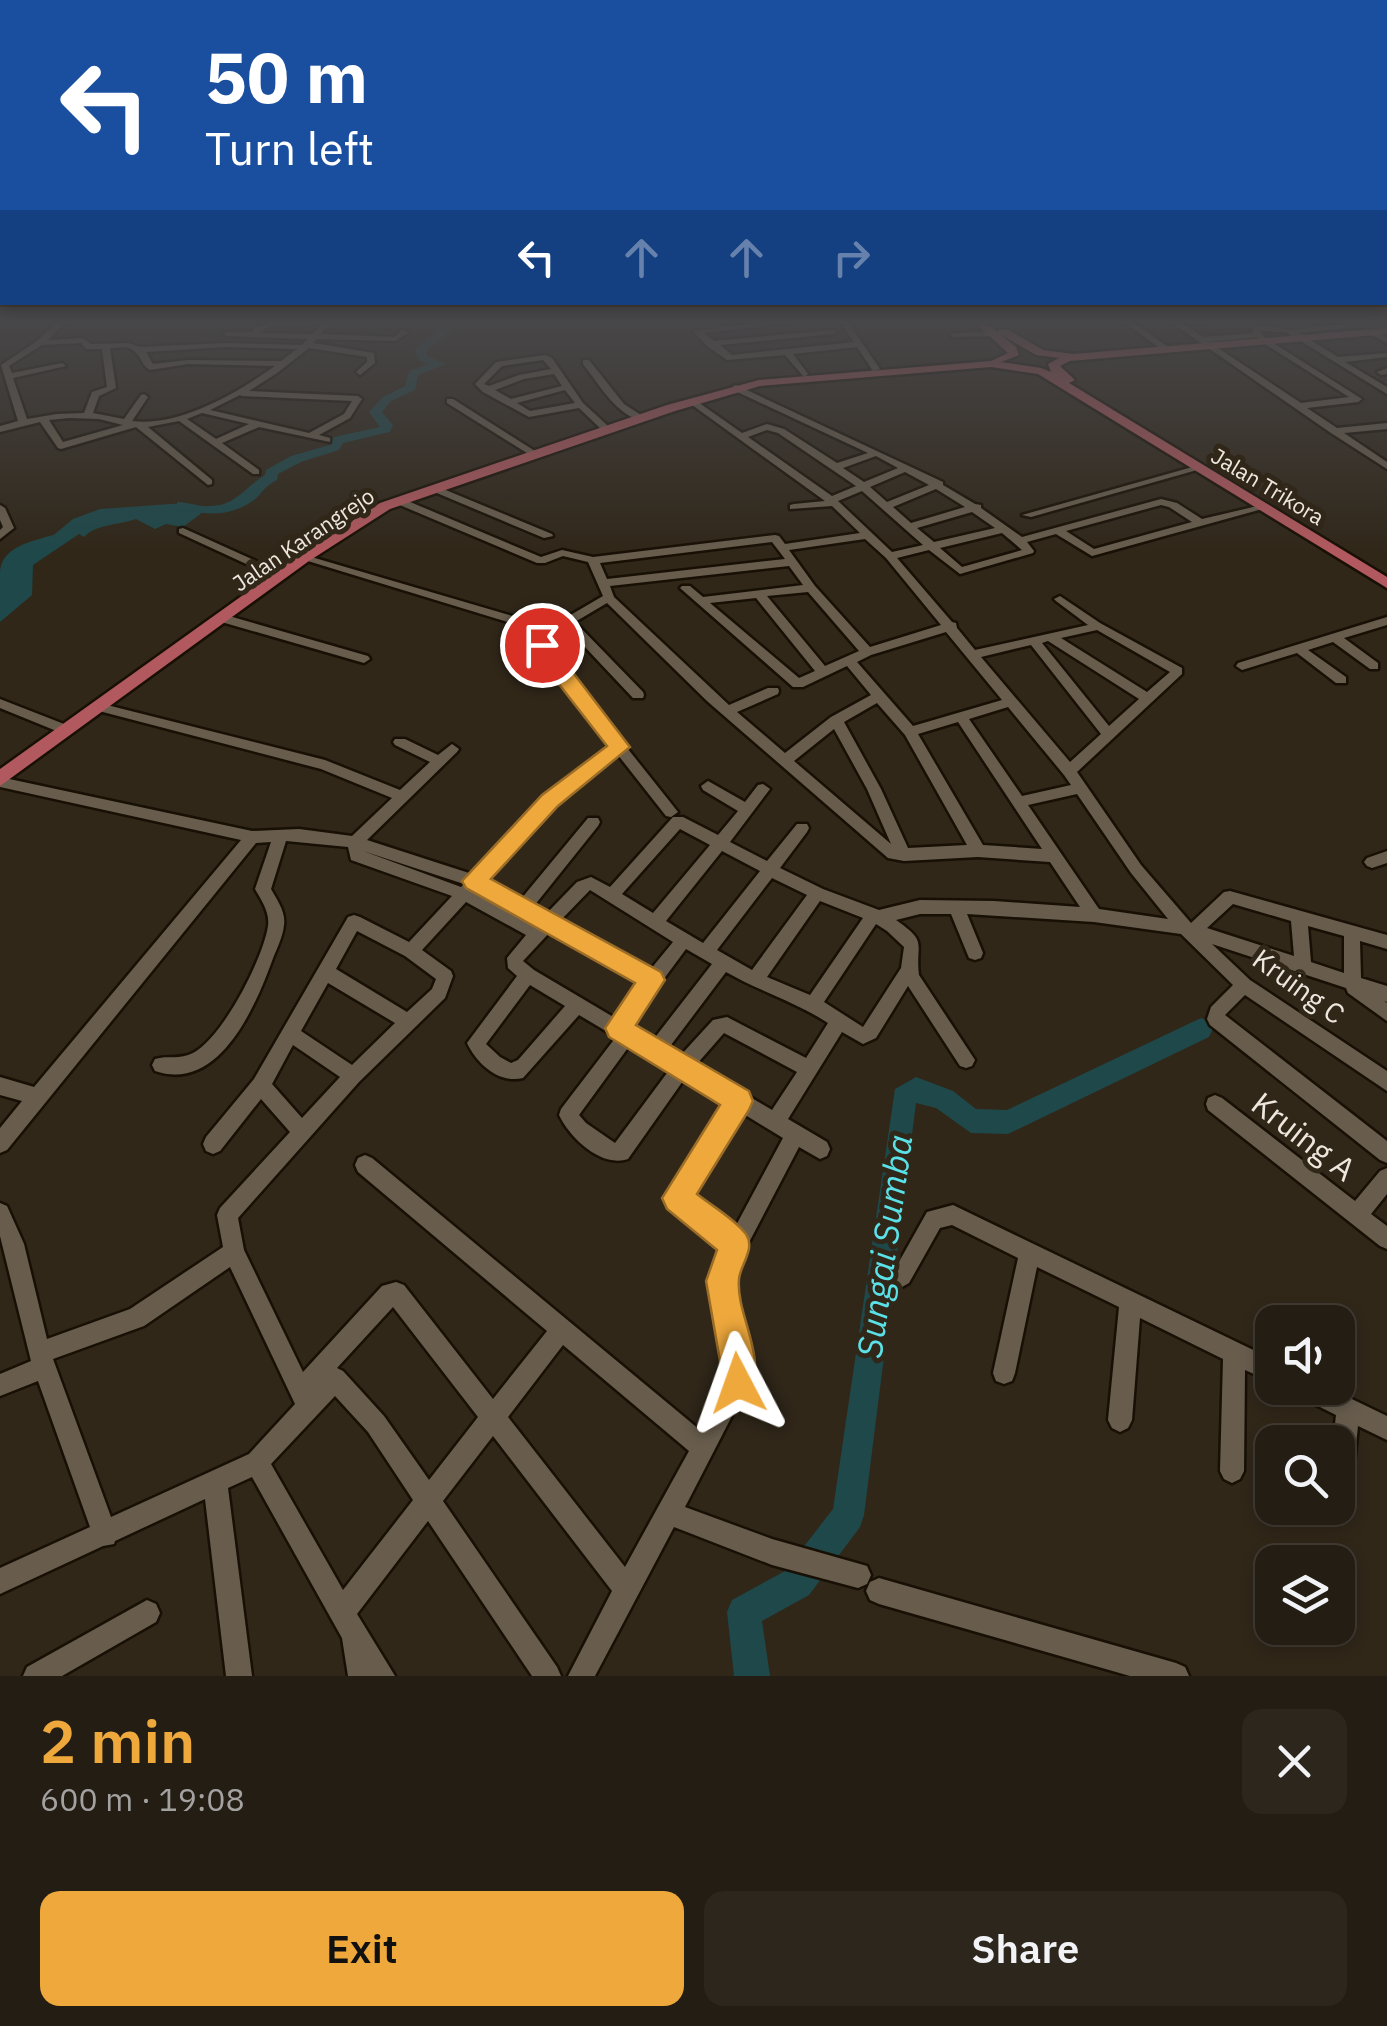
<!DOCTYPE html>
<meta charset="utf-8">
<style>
:root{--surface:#241d13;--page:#2c261c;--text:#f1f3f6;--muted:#a3a2a0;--line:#413b33;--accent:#eea83c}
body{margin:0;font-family:"IBM Plex Sans",sans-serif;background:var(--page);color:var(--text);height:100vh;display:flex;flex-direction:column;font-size:38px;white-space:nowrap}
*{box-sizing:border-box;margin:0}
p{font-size:32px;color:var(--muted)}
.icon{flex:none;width:55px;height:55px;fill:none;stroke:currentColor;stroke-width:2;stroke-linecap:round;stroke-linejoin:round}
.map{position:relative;height:1676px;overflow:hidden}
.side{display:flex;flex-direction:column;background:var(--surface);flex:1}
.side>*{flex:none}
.hud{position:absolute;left:0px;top:0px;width:1388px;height:305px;box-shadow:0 5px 15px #0003,0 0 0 2px var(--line);background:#1a4fa0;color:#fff;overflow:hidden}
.controls{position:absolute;left:1255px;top:1305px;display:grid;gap:20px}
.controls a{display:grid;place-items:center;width:100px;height:100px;border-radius:20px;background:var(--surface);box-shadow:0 5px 15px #0003,0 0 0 2px var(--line);font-size:50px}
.pin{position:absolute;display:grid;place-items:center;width:85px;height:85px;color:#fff;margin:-42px;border:5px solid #fff;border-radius:50%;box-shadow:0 2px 10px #0007}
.me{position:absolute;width:110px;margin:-55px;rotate:356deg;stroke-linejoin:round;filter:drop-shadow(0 0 8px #0008)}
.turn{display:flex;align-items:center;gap:35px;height:210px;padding:0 40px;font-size:45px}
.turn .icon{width:130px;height:130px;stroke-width:2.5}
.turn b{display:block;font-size:70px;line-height:85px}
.lanes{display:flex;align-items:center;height:95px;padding:0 40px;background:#0003;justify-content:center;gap:50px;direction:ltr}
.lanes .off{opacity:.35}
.round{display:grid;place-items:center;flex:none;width:105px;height:105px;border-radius:20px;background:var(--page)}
.head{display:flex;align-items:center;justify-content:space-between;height:170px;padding:0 40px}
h1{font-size:60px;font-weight:600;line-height:75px;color:var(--accent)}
.primary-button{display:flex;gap:20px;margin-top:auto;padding:20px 40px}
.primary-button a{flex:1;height:115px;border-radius:20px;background:var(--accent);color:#111;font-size:40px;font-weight:600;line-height:115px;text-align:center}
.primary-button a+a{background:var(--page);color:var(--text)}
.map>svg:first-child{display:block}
.water{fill:#1f484a}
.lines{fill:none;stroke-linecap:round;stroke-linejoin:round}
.stream{stroke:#1f484a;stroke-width:2.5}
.river{fill:#1f484a;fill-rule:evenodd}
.minor-casing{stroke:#181004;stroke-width:5}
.major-casing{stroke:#181004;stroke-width:5}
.minor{fill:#685d4d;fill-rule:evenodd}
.major{fill:#b1595e;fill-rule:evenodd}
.route{fill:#eea83c;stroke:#9b6d27;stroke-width:2.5}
.labels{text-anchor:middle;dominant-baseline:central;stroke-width:10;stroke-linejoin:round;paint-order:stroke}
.far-street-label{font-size:22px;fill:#ede7de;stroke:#302719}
.street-label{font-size:28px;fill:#ede7de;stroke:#302719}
.near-street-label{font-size:32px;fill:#ede7de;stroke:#302719}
.near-water-label{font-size:35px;font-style:italic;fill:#5be2e9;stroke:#302719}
</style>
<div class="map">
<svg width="1387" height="1676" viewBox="0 0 1387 1676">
<rect width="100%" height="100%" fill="#302719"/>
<path class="water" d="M185,503L207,509L183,527L166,524L155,529L136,519C119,525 96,524 84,537L79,534L33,565L32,595L0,622V572L11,557L50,538L73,519L100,509Z"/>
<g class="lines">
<path class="stream" d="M991,318L1007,330"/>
<path class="river" d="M438,318H449L456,326L426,351L427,356L446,364L418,375L415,390L391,401L382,412L393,425L390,432L343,443L339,450L301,462L278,474L277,480C262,488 263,493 254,500C229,518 204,515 177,508V502C188,502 198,507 210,506C236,506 245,487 265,475L266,470L291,456L330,445L334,437L380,427L369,412L383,397L405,386L409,371L429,364L418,360L415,350L445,326Z
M53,535L60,539L58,542L17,558L10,567L31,575L30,589L0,600V590L18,583V580L0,574C0,547 30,542 53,535Z
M1201,1018L1209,1021L1213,1029L1209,1037L1008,1134L971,1133L936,1108L916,1103L864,1515L860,1527L809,1595L762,1621L770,1676H734L727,1612L732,1600L785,1571L833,1509L895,1089L916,1077L953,1091L976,1109L1007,1110Z"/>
<g class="minor-casing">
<path id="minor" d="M61,318H107L64,324L48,340L83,338L91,344L128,343L140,347L225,343L302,345L308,339L227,336L223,334L227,332H253V329L270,322L325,318H333L321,334L394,337L402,330L409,332L396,341L317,339L313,343L374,353L375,363L360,375L356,372L367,362V357L309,348L277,373L249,391L358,396L362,399L350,418L319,435L330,438V442L259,427L222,443L259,470V474H253L179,421L148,427L212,480V484L208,485L136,427L61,449L58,448L40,422L0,432V426L18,421L1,365L37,341ZM320,325L313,334L259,333L271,326ZM81,343L86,349H102L107,387L92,392L84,413L57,414L27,419L13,378L66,366L62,363L12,373L9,366L42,345ZM127,347C144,355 139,364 150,370L188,364L275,366C237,393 179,427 132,421L148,397L144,394L141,395L124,419L93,413L99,396L116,388L110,348ZM225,347L297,349L281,361L188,360L153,364L146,352ZM240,395L242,396L352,401L344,414L309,433L210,410ZM202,413L249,424L216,439L187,419ZM69,418L99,419L123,425L63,442L49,420Z
M798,318H829L704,333L714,341L833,330L837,332L833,334L720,345L732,355L854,342L837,318H845L880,369L873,371L857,347L793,354L808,374L804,377L785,355L727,360L707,346L693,331Z
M1118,318H1128L1168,347L1161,349Z
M1165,318H1175L1203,337L1253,333L1252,329L1259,325L1293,330L1340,324L1344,326L1343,328L1299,333L1338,357L1387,353V357L1345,362L1387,387V394L1286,332L1259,331L1267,339L1362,399L1358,402L1307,408L1337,428L1387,423V429L1344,433L1387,462V469L1331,433ZM1257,337L1260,341L1349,397L1301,403L1209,342Z
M1191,318H1201L1206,323L1199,325Z
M1373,330L1387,337V343L1370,334V330Z
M995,332L999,334L998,336L954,337L950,335L954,333Z
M545,355L552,358L583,403L607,425V429H601L579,408L529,417L483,392L475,384L496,362ZM543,360L551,369L519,375L489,386L484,384L502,366ZM554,374L562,386L511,399L495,390L524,379ZM565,390L575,403L530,411L517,403Z
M583,360H589L624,404L644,417V421C617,417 599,384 583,364Z
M1387,368V374L1381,375L1377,372Z
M736,385L943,482V485L975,504L981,505V508L1022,537L1161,499L1177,503L1202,519L1266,504V508L1092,556L1056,534L1027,542L1034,551L1033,553L960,574L929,550L897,558L952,622L956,623L957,628L975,650L1088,625L1056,601L1054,599L1060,596L1100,623L1182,668V674L1077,772L1141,865L1191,923L1224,892L1230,891L1387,935V949L1360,941L1361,978L1387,986V1002L1384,1001L1387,1003V1021L1348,993L1346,988L1212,944L1250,980L1387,1071V1091L1245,995L1225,1015L1387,1141V1163L1380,1160L1210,1025L1207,1019L1211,1007L1233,985L1181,934L1094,922L967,914L983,953L981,958L975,960L969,958L951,914H920L896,920C929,943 915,942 919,975L975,1060L972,1066L966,1068L960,1066L908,986L876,1038L863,1044L842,1032L788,1119L827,1142L830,1149L827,1156L820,1159L799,1147L734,1271V1281L747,1338L749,1383L685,1507L772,1539L867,1566L871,1575L867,1584L858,1588L772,1565L674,1527L595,1676H568L612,1591L493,1436L443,1501L557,1667L561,1676H532L428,1521L357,1614L395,1676H348L342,1638L252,1477L228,1488L252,1676H226L205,1499L115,1541L114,1544L103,1546L0,1594V1568L90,1527L38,1381L0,1396V1374L31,1361L0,1236V1203L7,1206L24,1244L47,1339L130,1309L223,1247L217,1215L220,1208L290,1132L261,1099L220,1151L213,1154L206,1151L203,1144L206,1137L254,1079L348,917L354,915L360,917L409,942L452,896L351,860L348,847L286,841L271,889C277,900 286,912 284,925C283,937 276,950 272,961C255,1008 218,1093 155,1071L152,1065L155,1059C168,1055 180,1060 193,1053C223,1037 263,959 268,926C270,912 261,900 255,889L271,842L256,843L7,1150L0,1153V1128L22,1101L0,1095V1077L34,1087L241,840L0,787V777L252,831L299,829L352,836L392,798L321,769L99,711L92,707L99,703L325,760L400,790L430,762L395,745L393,742L395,739H405L438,755L452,744L459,749L457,752L367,840L472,874L545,797L611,746L538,652L537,645L544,633L298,558L304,555L308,556L550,627L603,596L588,562L563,556L545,563H537L395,503V499H403L541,557L562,550L593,557L775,535L779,536L785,544L860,533L832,506L790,509V505L794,504L825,501L688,402L695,400L742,433L767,424L784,429L837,463L868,453L733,390V386ZM767,430L778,433L856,486L832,496L748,437ZM876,456L898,468L864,482L843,468ZM905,472L929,485L887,502L870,487ZM936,489L965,507L911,523L893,507ZM862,491L923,545L892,552L838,501ZM1161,505L1169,507L1192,522L1094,549L1066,531ZM972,512L995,528L934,542L917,528ZM1002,533L1022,550L962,567L940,548ZM865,539L886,558L941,625L870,647L815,586L789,550ZM772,542L785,559L607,579L600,563ZM789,566L803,585L703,597L690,586H682L680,588L793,687H803L847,666L871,695L831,717L785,753L737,712L778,694L779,691L778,688H768L729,705L614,597L610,586ZM808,592L859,651L825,666L767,596ZM756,598L815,671L799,678L710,603ZM607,603L707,701L888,858L904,861L978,857L1050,862L1080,907L994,901L920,900L879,910L823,889L780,868L807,832L809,828L807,824H797L767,861L730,842L770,789L763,784L758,785L745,802L708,781L701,786L703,790L738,811L718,835L683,817H673L610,887L591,877L577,882L547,913L534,906L598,826L600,822L598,818H588L521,899L486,880L555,805L618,755L666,816L671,817L678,812L550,651C548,639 557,633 567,628L633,698H643L644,695L643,692L575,622ZM1097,630L1170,672L1147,692L1061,638ZM946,632L1002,700L913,726L857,662L871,655ZM1048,641L1139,699L1109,726L1042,643ZM1031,645L1101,734L1070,762L981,657ZM877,703L905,735L967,845L908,848L881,789L844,722ZM1008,707L1064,775L1071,785L1022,796L969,719ZM958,722L1042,849L983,845L918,734ZM834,729L867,789L891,844L794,761ZM1077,794L1131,873L1168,919L1099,909L1028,805ZM680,829L710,845L653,913L622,894ZM363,851L464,884L461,887ZM722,851L760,871L703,943L666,921ZM772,878L807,895L752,970L717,950ZM477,890L537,924L475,892ZM590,890L673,942L650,970L560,921ZM820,901L863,918L810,995L767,977ZM466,902L526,935L507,958L508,968L517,976L467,1043C477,1064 499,1084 523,1078L579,1015L616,1037L561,1109L559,1115C570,1138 601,1168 628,1159L685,1078L727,1104L668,1198L671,1205L723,1249L713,1269L712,1281L725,1338L727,1381L700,1430L372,1158L365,1155L358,1158L355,1165L358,1172L547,1331L493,1399L404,1285L396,1282L382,1286L303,1372L244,1250L238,1218L359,1082L445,998L453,976L451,971L422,950ZM1233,904L1291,921L1294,956L1207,928ZM876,924L887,931L904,947L901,968L863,1027L824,1002ZM1308,926L1344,936V973L1311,962ZM357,931L405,956L436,979L432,989L407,1012L336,969ZM551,931L641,981L615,1018L534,970L523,961ZM686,949L712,964L653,1040L629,1026ZM726,972C759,991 796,1002 828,1023L806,1058L727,1017L713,1020L680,1056L668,1049ZM328,983L395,1023L352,1065L301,1031ZM530,985L565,1006L518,1060L511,1063L500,1057L486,1044ZM724,1033L797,1072L772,1110L696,1065ZM293,1045L340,1077L302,1118L272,1084ZM630,1045L670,1069L615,1143L586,1123L579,1115ZM742,1113L783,1138L733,1231L691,1196ZM230,1267L295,1404L249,1454L111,1517L53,1359L144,1326ZM393,1307L478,1417L429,1480L384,1416L343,1371L337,1368ZM563,1345L689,1451L625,1567L508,1417ZM335,1396L368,1432L413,1500L343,1590L271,1464Z
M447,399H453L535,451L527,453L447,403Z
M1196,466L1204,468L1031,517L1022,515Z
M436,486L552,534L553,536L544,538L432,491L431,489Z
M0,505L5,508L14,528L0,539V530L3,527L0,520Z
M183,528L278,571L280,573L274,576L270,575L179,533V529Z
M222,614L368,656L370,659L364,663L218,621L216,618Z
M1387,617V625L1344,638L1378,663V669H1370L1333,642L1308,650L1346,677V683H1336L1297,653L1242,670L1236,666L1238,663Z
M0,699L64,724L66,727L59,732L54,730L0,708Z
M1387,851V863L1372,868L1367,866L1364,862L1367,858Z
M1215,1095L1222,1098L1355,1201L1380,1171L1387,1168V1194L1371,1214L1387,1226V1249L1380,1246L1208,1110L1206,1104L1208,1098Z
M953,1205L1272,1359V1382L1245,1370L1244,1471L1240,1479L1232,1483L1224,1479L1220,1471L1223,1359L1140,1318L1132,1420L1128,1428L1120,1432L1112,1428L1108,1420L1119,1307L1037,1267L1015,1373L1012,1381L1004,1384L996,1381L993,1373L1018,1258L952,1225L940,1228L909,1283L902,1287L895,1283L891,1276L927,1212Z
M1295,1388H1329L1387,1416V1440L1358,1426L1350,1502L1347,1511L1338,1514L1328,1508H1338V1442H1333L1336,1415L1298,1396Z
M879,1578L1176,1663L1185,1667L1189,1676H1130L879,1604L870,1600L866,1591L870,1582Z
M147,1600L156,1604L160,1613L156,1622L62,1676H23L27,1667Z"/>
</g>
<g class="major-casing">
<path id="major" d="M970,318H982L999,333V329H1007L1043,350L1073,354L1387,328V334L1070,361L1060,366L1075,380L1069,383L1387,577V588L1038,374L991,367L760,386L675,411L390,509L309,561L0,786V769L299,555L380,503L667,405L759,380L991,361L1008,353ZM1000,334L1036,355L1059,358L1048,364L1051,372L1041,368L1001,362L1019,355L1016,347Z"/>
</g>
<use href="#minor" class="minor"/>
<use href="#major" class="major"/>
</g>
<linearGradient id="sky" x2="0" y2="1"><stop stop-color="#1a150e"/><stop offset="0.58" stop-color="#484749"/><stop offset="1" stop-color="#484749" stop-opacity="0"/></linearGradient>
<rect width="1387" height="553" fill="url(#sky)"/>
<path class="route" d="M542,639L549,641L630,747L558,806L491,879L661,972L665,980L636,1025L749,1091L753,1101L749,1110L697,1194C712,1206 735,1219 746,1234C756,1249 740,1265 739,1279C736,1316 767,1353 750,1395L738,1400L726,1395L706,1281L717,1250L667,1209L662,1198L720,1105L609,1037L605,1028L635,983L466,888L462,881L542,795L607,746L534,652L533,645Z"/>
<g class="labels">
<g class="far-street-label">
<text transform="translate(1268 486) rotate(31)">Jalan Trikora</text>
<text transform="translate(303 539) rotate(-34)">Jalan Karangrejo</text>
</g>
<g class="street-label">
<text transform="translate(1299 986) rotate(36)">Kruing C</text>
</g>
<g class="near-street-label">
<text transform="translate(1304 1136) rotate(38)">Kruing A</text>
</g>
<g class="near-water-label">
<text transform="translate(884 1246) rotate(-82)">Sungai Sumba</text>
</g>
</g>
</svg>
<div class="controls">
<a><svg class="icon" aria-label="sound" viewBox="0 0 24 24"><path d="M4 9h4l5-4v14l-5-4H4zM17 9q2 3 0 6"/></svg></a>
<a><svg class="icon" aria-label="search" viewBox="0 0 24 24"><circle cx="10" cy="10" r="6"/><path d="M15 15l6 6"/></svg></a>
<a><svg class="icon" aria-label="layers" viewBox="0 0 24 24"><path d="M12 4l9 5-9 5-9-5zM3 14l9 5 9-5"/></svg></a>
</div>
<div class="pin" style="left:542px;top:645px;background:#d93025"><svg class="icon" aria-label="arrive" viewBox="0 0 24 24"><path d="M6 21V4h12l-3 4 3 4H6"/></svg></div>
<svg class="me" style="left:738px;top:1383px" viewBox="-20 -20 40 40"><path d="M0-17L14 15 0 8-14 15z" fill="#eea83c" stroke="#fff" stroke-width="4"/></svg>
<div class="hud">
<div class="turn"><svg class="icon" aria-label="left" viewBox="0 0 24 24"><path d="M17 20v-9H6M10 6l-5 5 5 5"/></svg><div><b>50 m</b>Turn left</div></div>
<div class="lanes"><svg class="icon" aria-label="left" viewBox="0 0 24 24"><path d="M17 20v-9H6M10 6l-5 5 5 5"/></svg><svg class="icon off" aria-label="ahead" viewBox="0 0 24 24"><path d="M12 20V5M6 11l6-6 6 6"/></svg><svg class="icon off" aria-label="ahead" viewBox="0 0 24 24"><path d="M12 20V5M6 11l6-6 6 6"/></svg><svg class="icon off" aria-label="right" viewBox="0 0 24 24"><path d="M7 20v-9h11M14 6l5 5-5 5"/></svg></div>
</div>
</div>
<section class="side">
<div class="head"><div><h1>2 min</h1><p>600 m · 19:08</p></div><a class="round"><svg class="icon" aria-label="close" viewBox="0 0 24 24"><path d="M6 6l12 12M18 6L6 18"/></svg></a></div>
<div class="primary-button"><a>Exit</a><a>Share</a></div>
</section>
